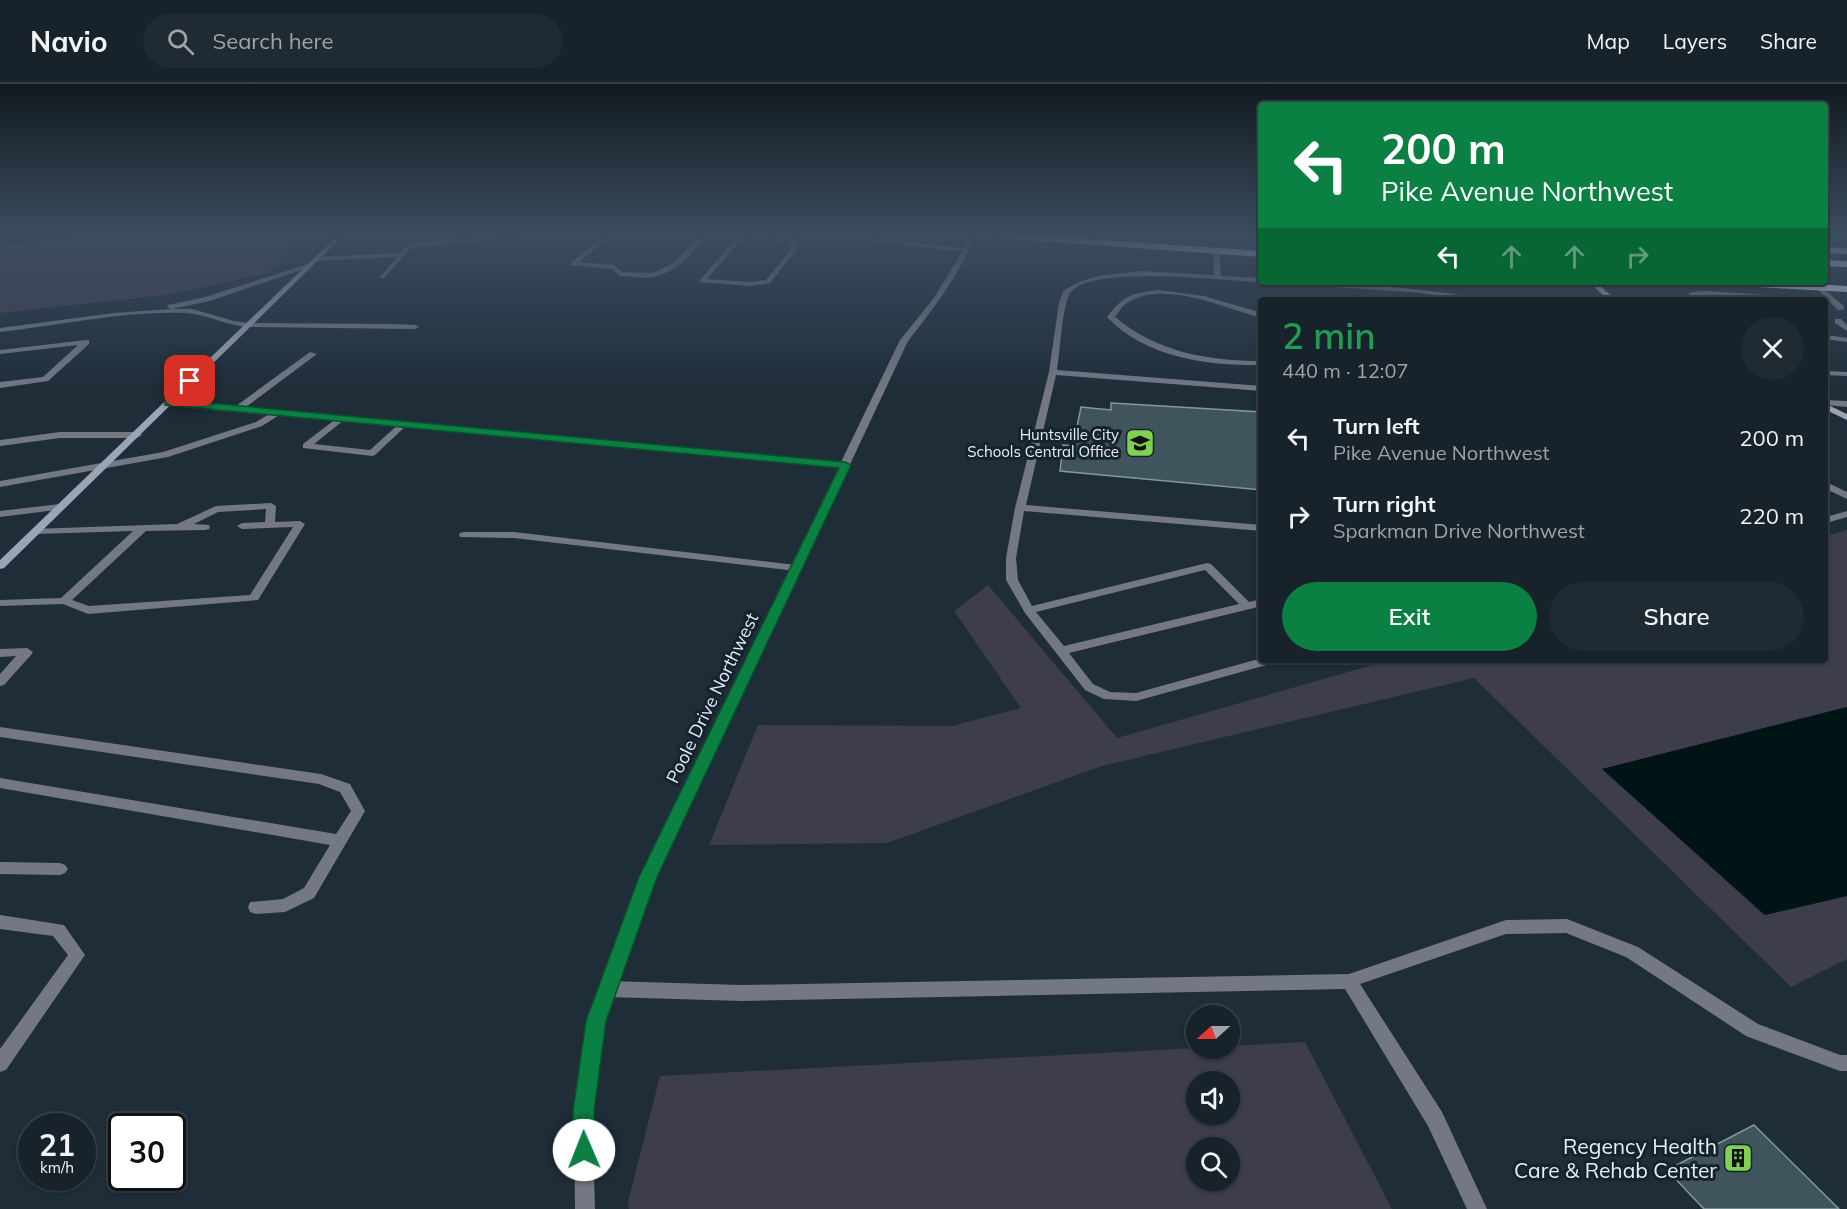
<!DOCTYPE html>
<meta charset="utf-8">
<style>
:root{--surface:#17222b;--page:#202a33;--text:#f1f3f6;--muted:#9ea4a9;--line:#363f47;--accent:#0b8043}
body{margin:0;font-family:Mulish,sans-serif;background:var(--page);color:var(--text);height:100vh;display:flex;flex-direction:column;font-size:22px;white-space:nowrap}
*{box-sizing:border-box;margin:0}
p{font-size:20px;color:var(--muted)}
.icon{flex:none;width:33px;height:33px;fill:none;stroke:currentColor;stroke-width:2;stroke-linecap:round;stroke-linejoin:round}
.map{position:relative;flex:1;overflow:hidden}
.side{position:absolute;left:1258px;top:213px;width:570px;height:366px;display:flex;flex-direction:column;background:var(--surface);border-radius:6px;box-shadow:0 2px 4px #0004,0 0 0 2px var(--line)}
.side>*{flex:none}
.hud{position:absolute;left:1258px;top:18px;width:570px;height:183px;border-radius:6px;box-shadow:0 2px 4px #0004,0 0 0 2px var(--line);background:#0b8043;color:#fff;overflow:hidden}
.needle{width:39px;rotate:249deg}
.tools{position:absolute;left:1186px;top:921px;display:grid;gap:12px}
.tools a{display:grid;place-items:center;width:54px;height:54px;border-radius:50%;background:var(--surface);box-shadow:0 2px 4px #0004,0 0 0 2px var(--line);font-size:30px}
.speed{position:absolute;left:18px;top:1029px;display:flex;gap:12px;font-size:30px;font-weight:700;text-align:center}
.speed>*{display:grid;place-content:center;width:78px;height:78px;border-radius:50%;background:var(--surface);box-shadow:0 2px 4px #0004,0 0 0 2px var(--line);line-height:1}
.speed small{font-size:15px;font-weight:400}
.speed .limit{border:3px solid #111;border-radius:9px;background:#fff;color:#111}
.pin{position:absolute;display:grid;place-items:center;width:51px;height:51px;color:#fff;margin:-26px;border-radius:12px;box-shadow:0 3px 9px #0006}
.me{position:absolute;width:66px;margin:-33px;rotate:359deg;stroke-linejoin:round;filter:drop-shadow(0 0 4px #0008)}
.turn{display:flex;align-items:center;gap:21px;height:126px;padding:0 24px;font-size:27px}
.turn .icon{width:78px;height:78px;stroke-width:2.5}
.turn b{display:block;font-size:42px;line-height:51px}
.lanes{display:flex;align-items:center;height:57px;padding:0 24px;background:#0003;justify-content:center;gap:30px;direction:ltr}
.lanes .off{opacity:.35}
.round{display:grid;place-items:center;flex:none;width:63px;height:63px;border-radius:32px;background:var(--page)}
.overview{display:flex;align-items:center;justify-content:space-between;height:102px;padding:0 24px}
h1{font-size:36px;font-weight:600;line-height:45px;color:#1e9e55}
.primary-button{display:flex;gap:12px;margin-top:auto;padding:12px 24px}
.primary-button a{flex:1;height:69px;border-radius:36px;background:var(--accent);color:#fff;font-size:24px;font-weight:600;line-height:69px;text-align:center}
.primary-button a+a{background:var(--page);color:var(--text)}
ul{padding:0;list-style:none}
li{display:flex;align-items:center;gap:18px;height:78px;padding:0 24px}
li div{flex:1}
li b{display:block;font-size:22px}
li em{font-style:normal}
header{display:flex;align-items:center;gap:36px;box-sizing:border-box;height:84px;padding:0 30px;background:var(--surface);border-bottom:2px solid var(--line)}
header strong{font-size:28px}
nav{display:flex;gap:33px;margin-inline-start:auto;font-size:21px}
.search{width:420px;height:54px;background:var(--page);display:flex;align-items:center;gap:15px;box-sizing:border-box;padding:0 21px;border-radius:33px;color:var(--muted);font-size:22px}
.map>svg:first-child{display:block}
.green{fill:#3d3d4c;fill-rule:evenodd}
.water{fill:#001416}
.building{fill:#3f545c;stroke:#8299a1;stroke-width:1.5}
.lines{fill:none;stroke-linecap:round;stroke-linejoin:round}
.lane{fill:#737883;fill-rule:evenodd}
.street{fill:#737883;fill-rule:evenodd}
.secondary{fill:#9ba4b6;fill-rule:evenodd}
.highway{fill:#d9e4fb;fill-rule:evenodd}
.route{fill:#0b8043;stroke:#07532c;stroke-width:1.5}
.labels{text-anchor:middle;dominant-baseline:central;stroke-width:6;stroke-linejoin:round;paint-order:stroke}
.far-poi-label{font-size:15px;fill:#e6eff7;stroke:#15232e;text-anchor:end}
.street-label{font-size:18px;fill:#e6eff7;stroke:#15232e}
.near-poi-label{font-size:21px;fill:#e6eff7;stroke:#15232e;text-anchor:end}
</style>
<header>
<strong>Navio</strong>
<div class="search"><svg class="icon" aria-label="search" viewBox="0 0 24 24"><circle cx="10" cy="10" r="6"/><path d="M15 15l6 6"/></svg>Search here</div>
<nav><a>Map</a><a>Layers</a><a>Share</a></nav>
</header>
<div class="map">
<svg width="1847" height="1125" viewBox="0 0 1847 1125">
<rect width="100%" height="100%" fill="#1f2d39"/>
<path class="green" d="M127,151H304L269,188L174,210L0,229V161Z
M1847,446V623L1602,685L1764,831L1847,812V875L1791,903L1474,594L1102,682L887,759L709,761L758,641L952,642L1021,624L954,527L988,501L1117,654L1390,576H1826V452Z
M1305,958L1392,1125H629L628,1118L660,992L1197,964H1230V962ZM1197,998H1230V1030H1197ZM1197,1064H1230V1096H1197Z"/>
<path class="water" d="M35,151H127L0,161V154Z
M1847,623V812L1765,831L1602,685Z"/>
<path class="building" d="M1111,319L1262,328V406L1060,387L1063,361L1073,362L1081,323L1111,326Z
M1754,1041L1839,1125H1704L1667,1086Z"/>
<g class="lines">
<path class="lane" d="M508,151H530L527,153L412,163L383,195L380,193L397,173L315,177L312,175L315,173L401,169L410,159Z
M605,151H612L579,178L614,181L622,188L653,189L673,179L702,151H708C693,168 677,189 653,193C642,195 631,192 620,192L612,185L571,181V179Z
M710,151L793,154L796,151L801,152L795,160L799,163L770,199L750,202L700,198V196L736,154ZM742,155L790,158L788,161L792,164L766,196L750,198L707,195Z
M874,151H880L877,155L966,164L969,166L966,168L871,157Z
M1216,164L1219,166L1221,192L1262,194V198C1228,197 1088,180 1070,209C1062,223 1060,268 1057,286L1262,302V307L1056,291L1026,421L1262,441V447L1024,427L1016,474L1018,496L1032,522L1207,479L1211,480L1249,518L1262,515V522L1069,569L1093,600L1110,608L1136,609L1262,574V576H1276L1274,579L1136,617L1104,615L1085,606L1025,529L1006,496V474L1015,424L1049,288L1059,218L1064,206L1081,197L1099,192L1141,187L1214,191L1213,166ZM1205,486L1239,520L1064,562L1036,528Z
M308,180L311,182L310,183L210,217L172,225H192L234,237L249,239L394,240L415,241L419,243L415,245L249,243C227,242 207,230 185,229C124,227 61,241 0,248V244L114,229L171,225L167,223L168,221L205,213Z
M1282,198C1349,198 1415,204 1481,214L1485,216H1467L1414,208L1285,200Z
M1816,202H1820L1844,222V226H1838L1816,204Z
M1159,206L1204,212L1262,229V234C1224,224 1163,195 1127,219C1122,222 1119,228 1115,233C1157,268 1208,277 1262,277V281C1208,282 1146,274 1107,233C1124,211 1132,209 1159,206Z
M1706,207L1818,214L1822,216H1784L1706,211L1696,212L1691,216H1683L1691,208Z
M1835,235H1841L1847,241V247L1835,239Z
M1826,251L1847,254V258L1826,255Z
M86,256H89V260L48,297L0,304V298L43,293L78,261L0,270V266Z
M310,268L317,270L242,326H236V322Z
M1826,287L1847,288V292L1826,291Z
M1826,316L1847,317V323L1826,321Z
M278,325L281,326V330L262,342L168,373L0,403V397L163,368L256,338Z
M341,331L345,334L344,336L314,360L370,366L401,338L404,337L408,340L375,371L372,372L303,364V360Z
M60,348H137L142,351L137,354H60L0,362V356Z
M1826,398L1847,408V415L1826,405Z
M271,419L276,422L275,438L300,437L305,440L258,516L88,530L63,520L0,522V516L61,514L133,447L36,450L32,449L31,447L32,445L177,440L216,422ZM266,425L265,438L242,439L237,442L242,445L293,443L250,511L89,522L72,516L146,447L205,446L209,445L210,443L209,441L194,440L218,428Z
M60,420L64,421V425L0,433V427Z
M1847,427V433L1826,439V433Z
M464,448H514L796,481L801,484L796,487L514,454L460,453L459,451L460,449Z
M27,564L33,568L31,571L4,601L0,602V590L16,572L0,573V565Z
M0,643L321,690L350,700L365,727L314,814L285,828L256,830L250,828L248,823L250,818L283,815L304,804L330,761L0,704V694L336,750L351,727L340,708L319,700L0,653Z
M0,778L60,779L65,781L68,785L65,789L60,791L0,790Z
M0,831L64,841L85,871L6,986L0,988V965L68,871L53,852L0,845Z
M1567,835L1638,863L1758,940L1840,971H1847V987H1840L1746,952L1626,873L1566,849L1506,850L1360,900L1442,1028L1487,1125H1467L1428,1042L1345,905L743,917L607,913L601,910L599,905L601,900L607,897L743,901L1349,890L1506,836Z"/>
<path class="street" d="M969,151H975C960,190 934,224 908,257L656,793L605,937L592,1027L595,1125H575L574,1027L587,937L640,793L839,383L169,322L165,319L169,316L841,378L900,256L934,214L963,166Z"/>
<path class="secondary" d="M338,151H344L4,484L0,485V476Z
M1589,198H1596L1616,216H1608Z
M1826,320L1847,330V336L1826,326Z"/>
<path class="highway" d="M993,151H1034L1262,167V173L998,154Z
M1826,163L1847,164V170L1826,169Z
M1826,176L1847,177V183L1826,182Z
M1713,198H1776L1847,202V208L1718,201Z"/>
</g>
<linearGradient id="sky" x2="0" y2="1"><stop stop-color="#11191f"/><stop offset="0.49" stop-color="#3c4c5f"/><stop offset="1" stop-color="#3c4c5f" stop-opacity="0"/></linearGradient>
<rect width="1847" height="308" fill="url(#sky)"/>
<path class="route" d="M190,294L195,297L177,316L845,378L851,381L657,793L606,937L594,1027L595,1066L591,1074L584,1077L576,1074L573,1066V1027L586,937L639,793L839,384L165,321V316Z"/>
<defs>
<g id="school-square" transform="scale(1.5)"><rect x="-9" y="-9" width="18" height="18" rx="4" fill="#80d051" stroke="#15232e"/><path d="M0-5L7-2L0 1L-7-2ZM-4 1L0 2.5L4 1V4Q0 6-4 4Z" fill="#111"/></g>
<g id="building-square" transform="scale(1.5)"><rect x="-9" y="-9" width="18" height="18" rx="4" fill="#80d051" stroke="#15232e"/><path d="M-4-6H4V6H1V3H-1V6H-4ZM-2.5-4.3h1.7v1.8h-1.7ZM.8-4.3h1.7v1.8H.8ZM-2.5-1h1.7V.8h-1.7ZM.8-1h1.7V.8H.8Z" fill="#111"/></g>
</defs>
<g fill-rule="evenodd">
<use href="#school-square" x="1140" y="359"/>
<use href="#building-square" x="1738" y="1074"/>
</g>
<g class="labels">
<g class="far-poi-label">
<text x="1119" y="350">Huntsville City<tspan x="1119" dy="17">Schools Central Office</tspan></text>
</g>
<g class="street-label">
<text transform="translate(712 614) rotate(-64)">Poole Drive Northwest</text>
</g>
<g class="near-poi-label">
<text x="1717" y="1062">Regency Health<tspan x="1717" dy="24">Care &amp; Rehab Center</tspan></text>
</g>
</g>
</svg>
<div class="tools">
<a><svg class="needle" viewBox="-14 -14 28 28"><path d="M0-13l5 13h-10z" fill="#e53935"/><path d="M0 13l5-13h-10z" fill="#9ea4a9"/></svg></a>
<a><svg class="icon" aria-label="sound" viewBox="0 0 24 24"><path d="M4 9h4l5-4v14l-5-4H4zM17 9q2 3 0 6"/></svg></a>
<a><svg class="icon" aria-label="search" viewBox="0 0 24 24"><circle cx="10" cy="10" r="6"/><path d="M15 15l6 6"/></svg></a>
</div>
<div class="speed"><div>21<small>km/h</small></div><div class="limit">30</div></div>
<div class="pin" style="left:190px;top:297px;background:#d93025"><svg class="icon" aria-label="arrive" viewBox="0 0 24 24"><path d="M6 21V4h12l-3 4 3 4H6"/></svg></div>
<svg class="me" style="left:584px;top:1066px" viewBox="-20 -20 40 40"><circle r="19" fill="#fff"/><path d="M0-13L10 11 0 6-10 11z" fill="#0b8043"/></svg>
<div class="hud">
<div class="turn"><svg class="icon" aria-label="left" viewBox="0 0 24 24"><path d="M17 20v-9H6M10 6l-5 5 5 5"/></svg><div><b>200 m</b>Pike Avenue Northwest</div></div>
<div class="lanes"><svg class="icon" aria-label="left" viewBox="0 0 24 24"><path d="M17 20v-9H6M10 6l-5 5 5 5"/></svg><svg class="icon off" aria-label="ahead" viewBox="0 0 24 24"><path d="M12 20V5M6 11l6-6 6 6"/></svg><svg class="icon off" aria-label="ahead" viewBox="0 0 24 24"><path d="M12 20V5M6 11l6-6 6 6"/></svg><svg class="icon off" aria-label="right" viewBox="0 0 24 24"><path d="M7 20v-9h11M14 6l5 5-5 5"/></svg></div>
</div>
<section class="side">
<div class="overview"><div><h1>2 min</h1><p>440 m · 12:07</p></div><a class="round"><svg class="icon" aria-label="close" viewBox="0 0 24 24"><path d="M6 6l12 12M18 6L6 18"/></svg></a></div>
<ul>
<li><svg class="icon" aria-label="left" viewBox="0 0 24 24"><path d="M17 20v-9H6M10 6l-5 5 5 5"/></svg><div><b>Turn left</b><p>Pike Avenue Northwest</p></div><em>200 m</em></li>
<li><svg class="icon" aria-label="right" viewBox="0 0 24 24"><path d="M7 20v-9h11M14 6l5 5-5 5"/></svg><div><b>Turn right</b><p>Sparkman Drive Northwest</p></div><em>220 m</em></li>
</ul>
<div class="primary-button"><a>Exit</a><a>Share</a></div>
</section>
</div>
